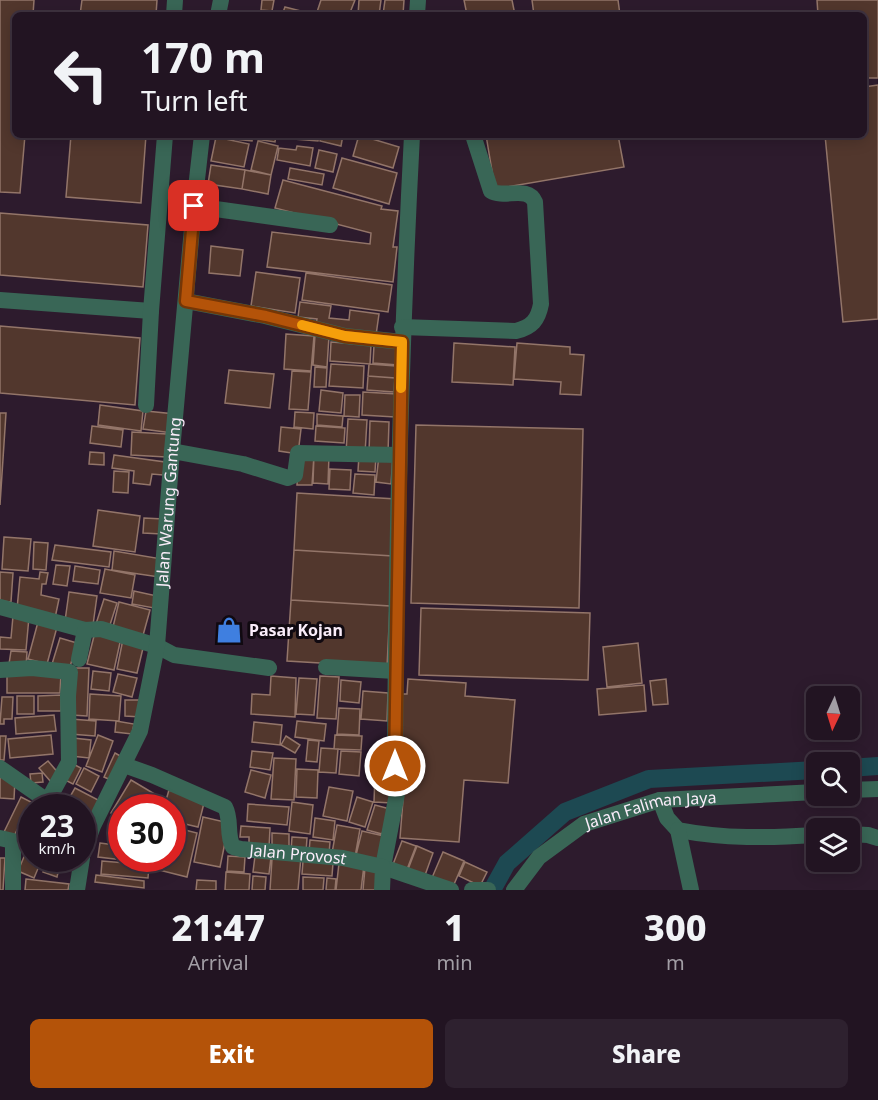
<!DOCTYPE html>
<style>
:root{--surface:#221422;--page:#2e212f;--text:#f1f3f6;--muted:#a29ea5;--line:#3f3340;--accent:#b45309}
body{margin:0;font-family:"Noto Sans",sans-serif;background:var(--page);color:var(--text);height:100vh;display:flex;flex-direction:column;font-size:22px;white-space:nowrap}
*{box-sizing:border-box;margin:0}
p{font-size:20px;color:var(--muted)}
.icon{flex:none;width:33px;height:33px;fill:none;stroke:currentColor;stroke-width:2;stroke-linecap:round;stroke-linejoin:round}
.map{position:relative;height:890px;overflow:hidden}
.details{display:flex;flex-direction:column;background:var(--surface);flex:1}
.details>*{flex:none}
.banner{position:absolute;left:12px;top:12px;width:855px;height:126px;border-radius:9px;box-shadow:0 3px 15px #0003,0 0 0 2px var(--line);background:#221422;color:var(--text);overflow:hidden}
.needle{width:39px;rotate:184deg}
.buttons{position:absolute;left:806px;top:686px;display:grid;gap:12px}
.buttons a{display:grid;place-items:center;width:54px;height:54px;border-radius:9px;background:var(--surface);box-shadow:0 3px 15px #0003,0 0 0 2px var(--line);font-size:30px}
.speed{position:absolute;left:18px;top:794px;display:flex;gap:12px;font-size:30px;font-weight:700;text-align:center}
.speed>*{display:grid;place-content:center;width:78px;height:78px;border-radius:50%;background:var(--surface);box-shadow:0 3px 15px #0003,0 0 0 2px var(--line);line-height:1}
.speed small{font-size:15px;font-weight:400}
.speed .limit{border:9px solid #d22;background:#fff;color:#111}
.pin{position:absolute;display:grid;place-items:center;width:51px;height:51px;color:#fff;margin:-26px;border-radius:12px;box-shadow:0 3px 9px #0006}
.me{position:absolute;width:66px;margin:-33px;rotate:0deg;stroke-linejoin:round;filter:drop-shadow(0 0 4px #0008)}
.turn{display:flex;align-items:center;gap:21px;height:126px;padding:0 30px;font-size:27px}
.turn .icon{width:78px;height:78px;stroke-width:2.5}
.turn b{display:block;font-size:42px;line-height:51px}
.eta{display:flex;justify-content:space-evenly;align-items:center;height:102px;text-align:center}
.eta b{font-size:36px;font-weight:800;line-height:42px}
.cta{display:flex;gap:12px;margin-top:auto;padding:12px 30px}
.cta a{flex:1;height:69px;border-radius:9px;background:var(--accent);color:#fff;font-size:24px;font-weight:800;line-height:69px;text-align:center}
.cta a+a{background:var(--page);color:var(--text)}
.map>svg:first-child{display:block}
.lines{fill:none;stroke-linecap:round;stroke-linejoin:round}
.canal{stroke:#1d4952;stroke-width:18}
.building{fill:#52372d;stroke:#937569;stroke-width:1.5}
.minor{stroke:#396656;stroke-width:16}
.route-casing{stroke:#753606;stroke-width:15}
.route{stroke:#b45309;stroke-width:10}
.slow{stroke:#f59e0b;stroke-width:10}
.labels{text-anchor:middle;dominant-baseline:central;stroke-width:6;stroke-linejoin:round;paint-order:stroke}
.street-label{font-size:16px;fill:#faedfa;stroke:#100910}
.poi-label{font-size:16px;font-weight:bold;fill:#faedfa;stroke:#100910;text-anchor:start}
</style>
<div class="map">
<svg width="878" height="890" viewBox="0 0 878 890">
<rect width="100%" height="100%" fill="#2d1b2d"/>
<g class="lines">
<path class="canal" d="M849,768L878,766
M492,890L507,863L565,812L649,779L816,770"/>
</g>
<path class="building" d="M0,0H34L33,15H15V135H25L20,193L0,192Z
M82,0H157L156,15H80Z
M262,0H274L272,11L261,10Z
M321,0H355L349,15H316Z
M359,0H381L379,15H358Z
M385,0H404L403,15H383Z
M464,0H512L515,15H467Z
M532,0H618L620,15H534Z
M817,0H878V78H864V15H818Z
M285,7L301,11L300,15H282Z
M878,85V319L843,322L825,135H864V87Z
M71,135H146L141,203L66,197Z
M234,135H253L252,141L234,139Z
M256,135H276L275,142L256,139Z
M295,135H319L318,141L294,139Z
M321,135H343L341,146L320,141Z
M359,135L399,147L393,168L353,156Z
M486,135H618L624,167L495,189Z
M216,137L249,144L244,167L211,161Z
M258,141L278,146L271,175L251,170Z
M297,146L313,148L310,166L277,160L279,148L296,150Z
M319,150L337,154L333,172L315,168Z
M342,158L397,173L389,204L333,188Z
M211,165L245,170L242,189L208,184Z
M290,168L324,174L322,185L288,179Z
M245,170L271,175L268,194L242,189Z
M283,180L382,206L381,209L398,211L393,247H397L393,282L267,267L272,232L370,244L371,233L275,208Z
M0,213L148,225L143,287L0,275Z
M211,246L243,250L240,276L209,273Z
M256,272L300,278L295,313L251,306Z
M306,273L392,285L388,312L302,300Z
M300,302L331,306L329,318L349,320L350,310L379,314L376,335L316,324L317,319L298,317Z
M0,326L140,338L135,405L0,393Z
M286,334L314,336L311,371L284,369Z
M315,335L329,336L327,367L313,365Z
M331,342L371,345L370,364L330,361Z
M454,343L515,347L513,385L452,382Z
M517,343L570,347V354L584,355L581,395L560,394L561,382L514,379Z
M374,345L399,347L398,365L373,363Z
M331,364L364,366L363,388L329,386Z
M369,364L396,366L395,378L368,376Z
M315,367L327,368L326,387H314Z
M229,370L274,374L270,408L225,403Z
M292,371L311,372L308,410L289,409Z
M368,376L395,378L394,392L367,390Z
M321,390L343,393L341,413L319,411Z
M363,392L397,394L395,417L362,415Z
M345,395H360L359,417L344,416Z
M100,405L143,411L141,431L98,425Z
M146,411L175,414L172,433L143,429Z
M295,412L314,413L313,429L294,427Z
M0,413H6L0,505Z
M317,414L343,416L342,427L317,425Z
M348,419L367,420L365,454L346,453Z
M370,421L389,422L388,453H369Z
M416,425L583,429L579,608L411,603Z
M92,426L123,430L121,447L90,443Z
M316,426L345,428L344,443L315,441Z
M281,427L301,429L298,454L279,451Z
M132,432L167,434L166,457L131,455Z
M90,452L104,453V465L89,464Z
M299,454L314,455L312,485H297Z
M314,454L329,455L328,484L313,483Z
M114,455L165,462L163,475L152,474L150,485L133,483L134,471L112,468Z
M359,455L376,456L375,472L358,471Z
M379,455L393,456L391,484L376,482Z
M330,469L351,470L350,490L329,489Z
M114,471L129,472L128,493L113,492Z
M355,474L375,475L374,495L353,493Z
M297,493L396,499L393,556L294,550Z
M98,510L140,516L135,552L93,546Z
M144,518L163,519L162,534L143,533Z
M4,537L31,539L28,571L2,569Z
M34,542L48,543L46,570L33,569Z
M55,545L111,552L109,567L52,560Z
M294,550L393,556L390,606L291,600Z
M114,551L162,559L159,577L112,570Z
M56,565L70,566L67,586L53,584Z
M75,566L100,570L98,584L73,581Z
M105,569L135,575L131,598L100,593Z
M0,572L13,573L11,602L0,601Z
M40,572L48,573L46,584H42L41,595L59,599L55,618L17,609L20,577L39,579Z
M134,591L157,596L154,608L132,604Z
M69,592L97,596L93,625L65,621Z
M104,599L117,603L108,631L95,627Z
M291,600L390,606L387,667L287,661Z
M119,602L150,610L142,639L112,631Z
M421,608L590,613L588,680L419,675Z
M13,616L29,617L26,650L0,649V637L11,638Z
M38,622L57,627L47,664L28,659Z
M95,632L121,638L114,670L87,664Z
M60,638L77,643L69,670L52,664Z
M123,639L144,644L137,673L117,669Z
M638,643L642,683L607,687L603,647Z
M11,651L27,652L26,666L9,664Z
M73,668H89L87,716L71,715Z
M93,671L111,673L109,691L91,689Z
M7,673H61L60,693H7Z
M118,674L137,678L132,697L113,692Z
M271,676L296,678L295,717L251,714L252,694L270,695Z
M320,676L339,677L336,719L317,718Z
M299,678L317,679L314,715L296,714Z
M408,679L466,683L465,696L515,700L508,783L464,780L459,842L400,838L405,774L396,765L402,694H407Z
M666,679L668,704L653,705L650,681Z
M341,680L361,682L359,703L340,701Z
M644,685L646,711L599,715L597,689Z
M363,691L388,693L387,721L361,719Z
M90,694L121,696L119,721L89,719Z
M61,695V711H38V696Z
M17,696H34V714H17Z
M2,697H13L12,719H4V724H0Z
M125,700H141V717L125,716Z
M339,708L360,709L359,735L337,734Z
M54,715L56,731L16,734L15,718Z
M71,719L96,721L95,736L70,734Z
M116,721L134,724L132,734L115,732Z
M297,721L326,724L324,741L295,737Z
M254,722L282,725L280,745L252,742Z
M51,735L53,754L10,758L8,739Z
M98,735L113,741L102,772L86,766Z
M335,735L362,736L361,750L334,749Z
M0,736H6L4,760H0Z
M286,736L300,745L295,753L281,745Z
M73,738L91,740L89,758L71,756Z
M308,740L319,741L317,762L306,761Z
M321,748L338,749L336,773L319,772Z
M252,751L273,753L270,770L250,767Z
M341,751L361,752L359,776L339,774Z
M115,753L124,758L113,781L104,777Z
M274,758L296,759L294,800L271,799Z
M48,761L60,775L51,782L39,768Z
M73,764L81,768L73,784L65,780Z
M84,768L99,776L91,792L76,784Z
M297,769L318,770L317,798L296,797Z
M0,770L15,780L14,799L0,798Z
M251,770L271,775L265,798L245,792Z
M42,773L43,782L31,783L30,774Z
M375,774L394,776L392,803L374,802Z
M131,780L163,799L158,807H122V819L111,813Z
M329,787L353,791L347,821L323,816Z
M75,788L102,802L90,823L82,818V807H64Z
M169,790L205,799L198,827L172,821V807H164Z
M21,797L31,802L13,838L3,834Z
M357,797L373,802L365,827L349,822Z
M292,802L313,805L310,834L289,831Z
M248,804L289,807L287,825L247,821Z
M375,805L390,809L382,834L367,830Z
M203,817L229,823L220,867L194,862Z
M315,818L335,821L333,840L313,837Z
M337,825L360,829L355,857L332,853Z
M241,826L270,828L269,848L249,847V837H240Z
M113,827L122,829V841L110,838Z
M177,828L197,833L187,877L155,869L158,858H172V846Z
M362,831L384,836L379,865L356,855Z
M272,833L289,834V851L272,850Z
M292,837L307,838L306,852L291,851Z
M310,840L330,842L329,854L309,852Z
M402,841L416,846L406,872L392,867Z
M100,843L122,846V858H149V863L98,857Z
M417,846L433,853L424,878L407,872Z
M26,852L32,855V858L42,859L34,878L18,871Z
M443,852L464,861L452,889L431,880Z
M228,856L245,857L244,872L227,871Z
M255,856L271,857L269,874L253,872Z
M301,857L298,890H270L272,859Z
M0,858H5L3,890H0Z
M46,860L60,864L57,877L43,872Z
M102,861L149,865L148,878L101,874Z
M303,861L333,863L332,876L302,874Z
M465,862L487,872L480,886L459,876Z
M339,863L364,865L361,890H336Z
M365,868L379,869L377,890H363Z
M226,872L250,874L249,890H225Z
M96,875L144,881V888L95,882Z
M253,876L266,877L265,890H252Z
M303,877L324,878L323,890H303Z
M327,878L336,879L335,890H326Z
M26,879L69,884L68,890H25Z
M197,880L216,881V890H196Z"/>
<g class="lines">
<g class="minor">
<path d="M174,15L175,0"/>
<path d="M218,15L221,0"/>
<path d="M417,15L418,0"/>
<path d="M412,135C401,345 396,555 395,766L401,773L383,867L451,890"/>
<path d="M194,206L330,225"/>
<path d="M0,300L151,311"/>
<path d="M186,301L265,316L345,336L402,342"/>
<path d="M402,327L516,331C532,327 538,320 541,304L535,202C528,185 504,199 491,191L473,135"/>
<path d="M146,405L151,311L165,135"/>
<path d="M172,451L243,464L288,478L295,475L298,453L399,455"/>
<path d="M0,607L85,630L101,629L157,646L174,655L269,668"/>
<path d="M79,659L85,630"/>
<path d="M326,667L395,671"/>
<path d="M0,670L32,668L70,672L68,696L69,762L47,802"/>
<path id="s1" d="M124,765L152,775L225,807C232,820 226,834 233,847L241,849L343,858L383,867L382,890"/>
<path d="M0,768L56,807"/>
<path d="M849,790L878,789"/>
<path d="M660,800L667,818L678,830C725,839 769,838 816,835"/>
<path d="M678,830L691,890"/>
<path d="M849,834L868,835L878,838"/>
<path d="M0,838L13,841V890"/>
<path id="s2" d="M82,856L93,826L140,731L157,646L172,451L194,206L202,135"/>
<path d="M77,890L82,858"/>
<path d="M472,890H488"/>
<path id="s3" d="M514,890L539,857L584,824L660,800L816,792"/>
</g>
</g>
<g class="lines">
<g class="route-casing">
<path id="route" d="M194,206L186,301L266,316L345,336L402,342L395,766"/>
</g>
<use href="#route" class="route"/>
<path class="slow" d="M302,325L345,336L402,342L401,388"/>
</g>
<defs>
<g id="shop-bare" transform="scale(2.07)"><path d="M-5-2.5h2.3a2.7 3.5 0 0 1 5.4 0H5L5.5 6h-11ZM-1.5-2.5h3a1.5 2.3 0 0 0-3 0Z" fill="#3f7fe0" stroke="#100910" stroke-width="2.5" paint-order="stroke"/></g>
</defs>
<g fill-rule="evenodd">
<use href="#shop-bare" x="229" y="630"/>
</g>
<g class="labels">
<g class="street-label">
<text stroke="none"><textPath href="#s2" startOffset="369">Jalan Warung Gantung</textPath></text>
<text stroke="none"><textPath href="#s3" startOffset="166">Jalan Faliman Jaya</textPath></text>
<text stroke="none"><textPath href="#s1" startOffset="216">Jalan Provost</textPath></text>
</g>
<g class="poi-label">
<text x="249" y="630">Pasar Kojan</text>
</g>
</g>
</svg>
<div class="buttons">
<a><svg class="needle" viewBox="-14 -14 28 28"><path d="M0-13l5 13h-10z" fill="#e53935"/><path d="M0 13l5-13h-10z" fill="#a29ea5"/></svg></a>
<a><svg class="icon" aria-label="search" viewBox="0 0 24 24"><circle cx="10" cy="10" r="6"/><path d="M15 15l6 6"/></svg></a>
<a><svg class="icon" aria-label="layers" viewBox="0 0 24 24"><path d="M12 4l9 5-9 5-9-5zM3 14l9 5 9-5"/></svg></a>
</div>
<div class="speed"><div>23<small>km/h</small></div><div class="limit">30</div></div>
<div class="pin" style="left:194px;top:206px;background:#d93025"><svg class="icon" aria-label="arrive" viewBox="0 0 24 24"><path d="M6 21V4h12l-3 4 3 4H6"/></svg></div>
<svg class="me" style="left:395px;top:766px" viewBox="-20 -20 40 40"><circle r="17" fill="#b45309" stroke="#fff" stroke-width="3"/><path d="M0-11L8 9 0 5-8 9z" fill="#fff"/></svg>
<div class="banner">
<div class="turn"><svg class="icon" aria-label="left" viewBox="0 0 24 24"><path d="M17 20v-9H6M10 6l-5 5 5 5"/></svg><div><b>170 m</b>Turn left</div></div>
</div>
</div>
<section class="details">
<div class="eta">
<div><b>21:47</b><p>Arrival</p></div>
<div><b>1</b><p>min</p></div>
<div><b>300</b><p>m</p></div>
</div>
<div class="cta"><a>Exit</a><a>Share</a></div>
</section>
